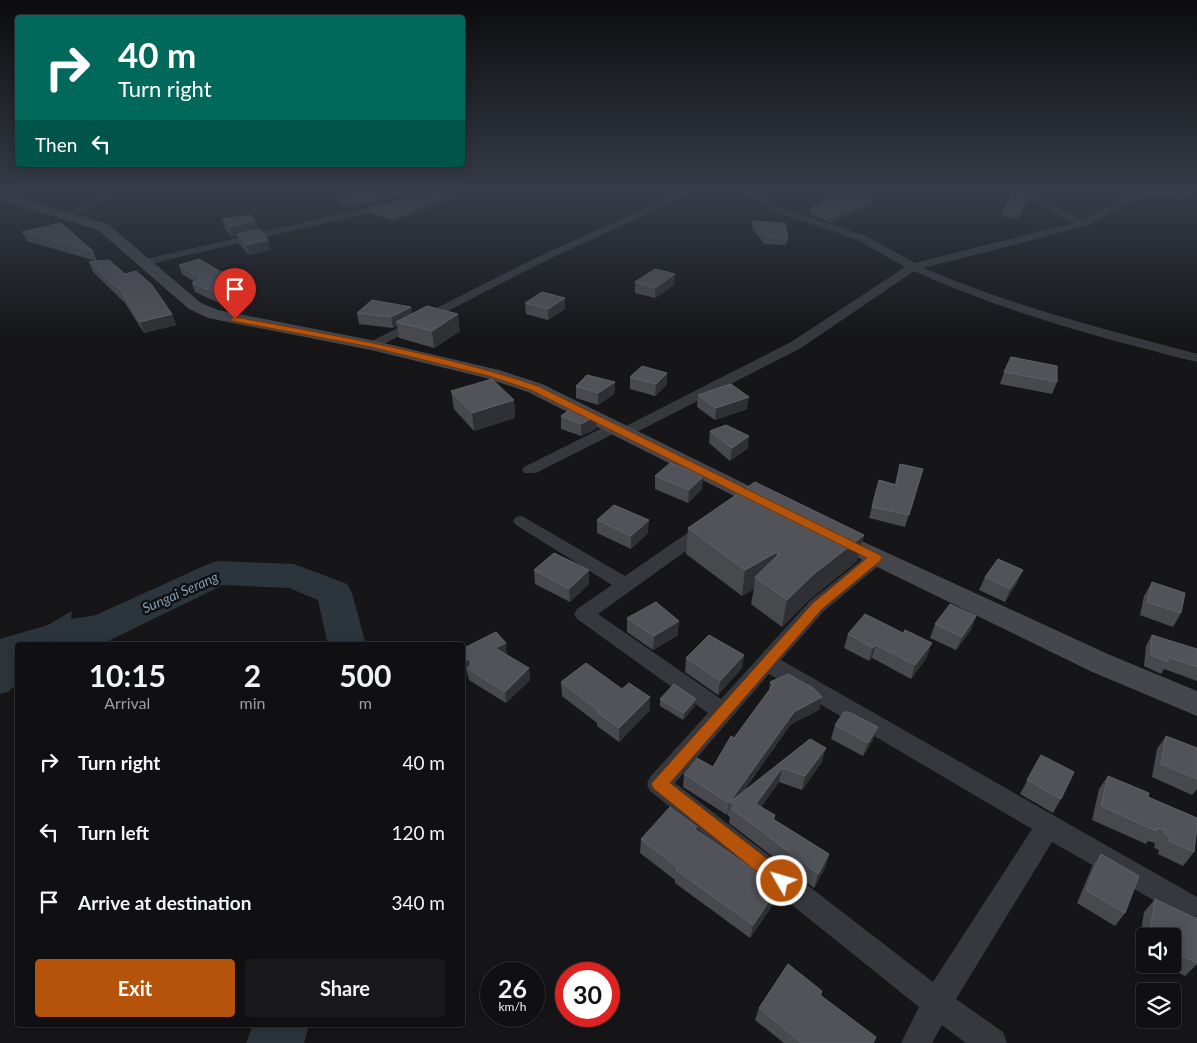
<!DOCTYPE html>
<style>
:root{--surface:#101012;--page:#19191b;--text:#f1f3f6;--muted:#9c9d9f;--line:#303032;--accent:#b45309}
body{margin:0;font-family:Lato,sans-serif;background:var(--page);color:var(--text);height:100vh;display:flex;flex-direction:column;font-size:19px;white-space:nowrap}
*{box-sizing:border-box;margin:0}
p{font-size:16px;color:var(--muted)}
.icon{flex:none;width:28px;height:28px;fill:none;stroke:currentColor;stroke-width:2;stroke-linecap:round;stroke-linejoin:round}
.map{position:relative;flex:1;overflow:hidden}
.details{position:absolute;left:15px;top:642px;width:450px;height:385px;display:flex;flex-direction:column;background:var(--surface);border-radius:5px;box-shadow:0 2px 12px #0003,0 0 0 1px var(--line)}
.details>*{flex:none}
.hud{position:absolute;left:15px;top:15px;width:450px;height:152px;border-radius:5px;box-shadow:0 2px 12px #0003,0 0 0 1px var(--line);background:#00695c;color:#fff;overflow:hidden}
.buttons{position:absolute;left:1136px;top:928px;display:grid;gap:10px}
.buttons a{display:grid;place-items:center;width:45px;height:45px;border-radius:5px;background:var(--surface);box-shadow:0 2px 12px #0003,0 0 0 1px var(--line);font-size:25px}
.speed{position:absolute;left:480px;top:962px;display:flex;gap:10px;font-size:25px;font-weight:700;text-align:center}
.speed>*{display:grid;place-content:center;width:65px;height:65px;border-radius:50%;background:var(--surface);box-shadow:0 2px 12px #0003,0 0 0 1px var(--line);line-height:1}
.speed small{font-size:12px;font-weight:400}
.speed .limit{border:8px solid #d22;background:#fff;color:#111}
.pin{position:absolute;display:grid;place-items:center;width:42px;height:42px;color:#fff;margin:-51px -21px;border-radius:50% 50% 50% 0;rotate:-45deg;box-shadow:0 0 5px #0007}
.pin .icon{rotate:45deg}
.me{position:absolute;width:55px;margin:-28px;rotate:308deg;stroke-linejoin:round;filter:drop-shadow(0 0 4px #0008)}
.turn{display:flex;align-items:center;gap:18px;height:105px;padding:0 20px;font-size:22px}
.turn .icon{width:65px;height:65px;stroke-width:2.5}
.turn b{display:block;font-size:35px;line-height:42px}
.then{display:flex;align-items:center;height:48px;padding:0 20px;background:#0003;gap:10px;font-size:19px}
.eta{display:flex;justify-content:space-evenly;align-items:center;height:85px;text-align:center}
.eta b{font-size:30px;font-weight:700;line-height:35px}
.button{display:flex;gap:10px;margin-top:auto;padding:10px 20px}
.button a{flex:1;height:58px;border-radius:5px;background:var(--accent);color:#fff;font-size:20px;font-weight:700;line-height:58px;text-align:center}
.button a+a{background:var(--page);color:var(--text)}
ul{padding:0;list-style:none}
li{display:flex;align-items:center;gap:15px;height:70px;padding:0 20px}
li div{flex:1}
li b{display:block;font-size:19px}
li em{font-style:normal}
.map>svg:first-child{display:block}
.water{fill:#2c353c}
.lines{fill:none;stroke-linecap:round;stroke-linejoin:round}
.river{fill:#2c353c;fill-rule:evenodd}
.street{fill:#37383d;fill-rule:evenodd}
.secondary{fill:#45474d;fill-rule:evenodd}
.wall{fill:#47494d}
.shaded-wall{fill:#2f3033}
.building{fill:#525359;stroke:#5f6168}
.route{fill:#b45309;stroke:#753606}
.labels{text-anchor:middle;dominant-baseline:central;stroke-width:5;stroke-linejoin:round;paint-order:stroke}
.water-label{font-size:14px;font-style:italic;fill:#7f9bb3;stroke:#111113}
</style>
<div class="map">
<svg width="1197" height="1043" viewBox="0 0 1197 1043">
<rect width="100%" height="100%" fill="#161618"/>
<path class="water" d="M72,611L71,619L103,614L109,619L133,620L108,627L123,630L82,645H18L17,684L8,692L0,694V639L48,625Z"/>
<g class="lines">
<path class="river" d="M218,561L294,564L347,584L352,593L366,645H328L318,600L289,588L223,585L100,645H47L52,635L206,565Z
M253,1025H309L304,1043H246Z"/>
<path class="street" d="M113,190H125L68,218L60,216Z
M439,190H455L421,200L416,197Z
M686,190H698L539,264L376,348H366L364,345L531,260Z
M740,190H750L779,207L866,236L915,263L1073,223L1012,190H1023L1082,220L1135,192L1195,190L1191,193L1140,197L1086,226L924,268C1012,306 1104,329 1197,354V362C1101,338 1004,312 914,271L801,348L631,435H621L619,431L536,473H524L522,470L524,467L610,424H620L622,428L791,342L905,267L858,240L773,211Z
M391,202L394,203V207L146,265L141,262L146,259Z
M522,516L625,576L699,525H711L714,529L711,533L598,614L721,699L810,601L869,554L876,552L883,554L885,558L883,562L824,611L781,660L1197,897V925L1052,842L956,999L1003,1032L1007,1043H966L942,1025L932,1043H901L919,1007L650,791L647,784L650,777L708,713L577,619L574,614L577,609L612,585L516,525L513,521L516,517ZM769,674L1032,829L933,982L675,783Z"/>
<path class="secondary" d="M0,192L108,224L201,303L218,310L371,340L499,370L542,384L780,501L784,506L780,511L772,513L764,511L528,392L486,378L371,350L208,318L189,309L98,230L0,200Z
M831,527L1110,655L1197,691V716L1090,671L822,540L819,535L822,530Z"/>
</g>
<path class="wall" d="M1023,190H1032L1031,192Z
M1192,190L1190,195L1179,200L1171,196L1173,192Z
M426,191L352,208L338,204L337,200Z
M1028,196L1027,200L1018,219L1002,216L1003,211Z
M454,199L396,221L368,213L367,208Z
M874,201L873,206L830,222L809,214L810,209Z
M222,219L255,221L258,230L270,250L249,255L239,244L237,236L232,237L225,229Z
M752,221L788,238L786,245L764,244L752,228Z
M22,232L93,251L97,261L125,274L172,314L176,325L144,333L125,303L93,272L89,262L96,261L27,241Z
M179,265L250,289L217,302L195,292L192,283L194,282L182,274Z
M635,282L674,285L655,298L635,293Z
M565,298V309L548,320L526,314L525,303Z
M411,307L412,314L460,331L434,348L399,338L397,326L393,328L359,324L357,313Z
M1004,372L1057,382L1052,394L1000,384Z
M630,377L667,384L655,396L630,389Z
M615,382L614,394L598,405L576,398V386Z
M451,391L514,400L515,418L474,431L454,409Z
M698,395L747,409L715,420L697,407Z
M561,416L596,429L581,436L561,429Z
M710,431L748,448L730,461L709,443Z
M900,464L923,469L905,527L869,518L879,480L895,484Z
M655,476L702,489L688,503L655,489Z
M597,520L648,533L631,549L597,533Z
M688,528L864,535L857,561L809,600L782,627L751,604L754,589L742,596L686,554Z
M534,570H589V584L570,602L535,584Z
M985,577L1017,583L1005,602L979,590Z
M1152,582L1181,613L1173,627L1140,615L1144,596Z
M976,616L971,630L956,650L930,638L935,624Z
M627,618L678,635L653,650L627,632Z
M903,633L927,657L911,679L872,658L869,661L844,648L848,634Z
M1152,635L1197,649V681L1164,669L1161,674L1144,666L1146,646Z
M462,649L507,655L529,668L530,680L506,703L469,680L467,672L465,673L462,667Z
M744,655L742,668L718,695L685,672L686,658Z
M561,682L650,710L619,742L597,726V723L562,696Z
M770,682L822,697L819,710L791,724L743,792L810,739L822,762L802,790L779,782L761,807L775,815L774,820L829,854L825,868L814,888L729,823L730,817L728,816V813L727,815L683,787L684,774L713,767L769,692Z
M660,699L695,706L683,720L660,706Z
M835,725L873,740L863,756L831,739Z
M1166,736L1197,748V789L1192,795L1152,777L1157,749Z
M1041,755L1061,799L1053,813L1020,794Z
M1108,776L1148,797L1194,852L1183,866L1158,854L1159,850L1154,848L1155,843L1148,841L1146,844L1092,820L1099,789Z
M697,830L776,900L750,938L675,883V880L640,853L641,839Z
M1101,854L1125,913L1115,926L1077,903L1092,867Z
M1155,899L1197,919V964L1185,976L1162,964H1172V936H1145V955L1138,951L1144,912Z
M822,991L821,995L873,1043H784L755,1020L759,1008Z"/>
<path class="shaded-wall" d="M412,190H426V191L352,208V204Z
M1192,190L1190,195L1179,200L1181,196Z
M1195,190H1197V192L1193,194Z
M453,194L454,199L396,221V217Z
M1028,196L1027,200L1018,219L1019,214Z
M874,201L873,206L830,222L831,217Z
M255,221L258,231L232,237L230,227Z
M268,240L270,250L249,255L246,245Z
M675,274L674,285L655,298V288Z
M247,280L250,289L217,302L214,292Z
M565,298V309L548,320V309Z
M411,307L413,318L396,322L397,326L393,328L391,317Z
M172,314L176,325L144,333L140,322Z
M458,314L460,331L434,348L432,331Z
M667,373V384L655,396L656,384Z
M615,382L614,394L598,405V393Z
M749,397L747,409L715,420L716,408Z
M514,400L515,418L474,431L472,413Z
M596,416V429L581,436V424Z
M749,436L748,448L730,461L732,448Z
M704,476L702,489L688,503L689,490Z
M649,520L648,533L631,549V536Z
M864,535L857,561L809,600L782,627L787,600L815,573Z
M777,552L772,578L755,577L754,589L742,596L745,570Z
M589,570V584L570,602L569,589Z
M1023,570L1017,583L1005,602L1010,589Z
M976,616L971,630L956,650L962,637Z
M679,621L678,635L653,650L654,636Z
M506,643L507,655L496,660L495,648Z
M932,643L927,657L911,679L915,665Z
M876,645L872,658L869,661L873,648Z
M744,655L742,668L718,695L720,681Z
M469,659L470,670L467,668V672L465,673L464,661Z
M529,668L530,680L506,703L505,692Z
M650,697V710L619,742V728Z
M822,697L819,710L791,724L734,805L730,802L728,813L727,815L729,803L794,712Z
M696,699L695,706L683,720L684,713Z
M878,727L873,740L863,756L868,743Z
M826,748L822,762L802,790L805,776Z
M782,768L779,782L754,817L756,804Z
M829,854L825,868L814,888L818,874Z
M779,887L776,900L750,938L753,925Z"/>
<path class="building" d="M363,190H412L352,204L337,200Z
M1014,190H1017L1028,196L1019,214L1003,211Z
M1192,190L1181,196L1173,192Z
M441,191L453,194L396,217L367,208Z
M835,193L874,201L831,217L810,209Z
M251,215L255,221L230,227L222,219Z
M752,221L785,223L788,238L765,236Z
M61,223L93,251L22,232Z
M260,229L268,240L246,245L237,234Z
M199,259L221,272L225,271L247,280L214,292L192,283L201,279L179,265Z
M109,260L125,274L136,271L152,285L172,314L140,322L122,292L89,262Z
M655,269L675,274L655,288L635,282Z
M542,292L565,298L548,309L525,303Z
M372,300L411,307L391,317L357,313Z
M427,306L458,314L432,331L396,322Z
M1011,357L1057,366V382L1004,372Z
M642,366L667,373L656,384L630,377Z
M587,375L615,382L598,393L576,386Z
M492,379L514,400L472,413L451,391Z
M731,384L749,397L716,408L698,395Z
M575,406L596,416L581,424L561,416Z
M726,425L749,436L732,448L710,431Z
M670,463L704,476L689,490L655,476Z
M900,464L923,469L909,515L872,507L879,480L896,485Z
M755,482L864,535L815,573L787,600L755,577L779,554L777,552L745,570L688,528Z
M614,505L649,520L631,536L597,520Z
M554,553L589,570L569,589L534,570Z
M998,559L1023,570L1010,589L985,577Z
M1152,582L1185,593L1181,613L1147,602Z
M656,602L679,621L654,636L627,618Z
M950,604L976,616L962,637L935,624Z
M865,614L903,633L905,630L932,643L915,665L876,645L873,648L848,634Z
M496,632L506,643L495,648L529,668L505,692L467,668L471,664L469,659L464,661L462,658V649Z
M709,635L744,655L720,681L686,658Z
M1152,635L1197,649V667L1168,657V662L1151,655Z
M586,663L622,689L629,683L650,697L619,728L597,712L599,711L561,682Z
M788,674L813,688L822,697L794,712L729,803L684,774L697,758L713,767L731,736L734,738L773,685L770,682Z
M674,684L696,699L684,713L660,699Z
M844,712H849L878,727L868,743L835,725Z
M1166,736L1197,748V779L1161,764Z
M810,739L826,748L805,776L782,768L756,804L775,815L773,819L829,854L818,874L732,809L735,805L730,802Z
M1041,755L1074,772L1061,799L1027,780Z
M1108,776L1149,793L1148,797L1197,818V826L1194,852L1169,841V837L1164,834L1165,830L1157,828L1156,831L1101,806Z
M670,807L697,827L695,829L779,887L753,925L676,870L678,868L641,839Z
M1101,854L1139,876L1125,913L1086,890Z
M1155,899L1197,919V963L1172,951V936H1149Z
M788,964L822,991L820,995L876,1037L873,1043H802L759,1008Z"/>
<linearGradient id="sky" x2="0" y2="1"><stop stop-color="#0c0c0d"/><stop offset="0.57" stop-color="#363c48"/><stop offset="1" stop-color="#363c48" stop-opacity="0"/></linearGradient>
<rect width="1197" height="336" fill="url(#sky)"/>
<path class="route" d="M235,317C337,336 439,353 538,386L880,555L882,558L880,561L822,609L670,783L788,875L791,881L788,887L782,889L776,887L654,789L651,784L813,603L867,558L531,390L489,376L371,347L232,321L231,319Z"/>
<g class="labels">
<g class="water-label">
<text transform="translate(180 592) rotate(-24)">Sungai Serang</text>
</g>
</g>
</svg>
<div class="buttons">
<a><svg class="icon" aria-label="sound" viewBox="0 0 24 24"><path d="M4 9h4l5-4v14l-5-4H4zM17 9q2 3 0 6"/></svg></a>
<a><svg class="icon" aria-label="layers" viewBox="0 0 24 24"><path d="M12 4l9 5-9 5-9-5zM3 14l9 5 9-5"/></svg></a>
</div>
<div class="speed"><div>26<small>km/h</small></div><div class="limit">30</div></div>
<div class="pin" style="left:235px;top:319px;background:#d93025"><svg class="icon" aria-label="arrive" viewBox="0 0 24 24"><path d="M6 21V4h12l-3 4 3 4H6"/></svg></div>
<svg class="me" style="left:782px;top:881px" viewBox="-20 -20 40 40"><circle r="17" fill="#b45309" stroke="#fff" stroke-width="3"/><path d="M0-11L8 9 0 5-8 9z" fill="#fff"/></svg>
<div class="hud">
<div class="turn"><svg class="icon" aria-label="right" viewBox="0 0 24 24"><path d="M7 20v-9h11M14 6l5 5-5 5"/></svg><div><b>40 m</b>Turn right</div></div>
<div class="then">Then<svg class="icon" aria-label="left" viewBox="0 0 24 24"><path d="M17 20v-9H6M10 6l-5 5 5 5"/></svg></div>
</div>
<section class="details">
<div class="eta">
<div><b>10:15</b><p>Arrival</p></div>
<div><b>2</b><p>min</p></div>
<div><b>500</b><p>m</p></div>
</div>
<ul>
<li><svg class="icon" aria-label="right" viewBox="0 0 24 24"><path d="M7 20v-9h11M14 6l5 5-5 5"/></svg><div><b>Turn right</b></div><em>40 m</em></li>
<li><svg class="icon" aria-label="left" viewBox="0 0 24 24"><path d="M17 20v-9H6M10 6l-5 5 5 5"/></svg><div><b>Turn left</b></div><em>120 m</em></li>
<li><svg class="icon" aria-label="arrive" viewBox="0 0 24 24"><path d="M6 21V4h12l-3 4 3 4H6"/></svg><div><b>Arrive at destination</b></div><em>340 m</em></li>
</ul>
<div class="button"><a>Exit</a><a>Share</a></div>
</section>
</div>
